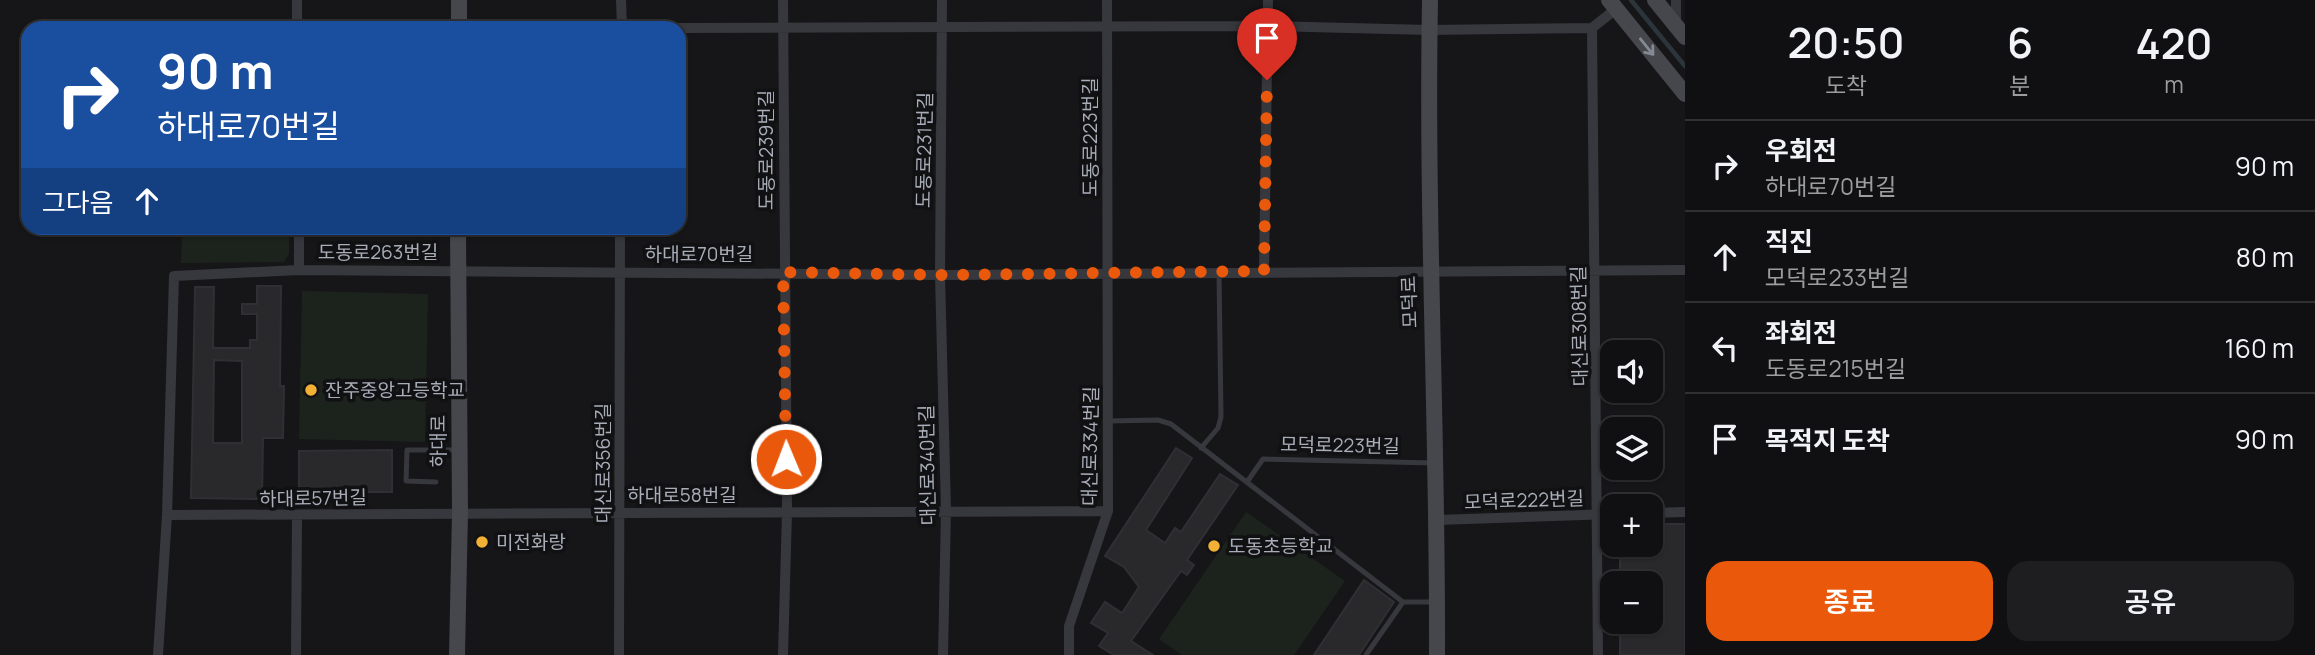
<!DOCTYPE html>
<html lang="ko">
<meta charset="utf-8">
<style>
:root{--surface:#101012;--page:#1e1e20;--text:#f1f3f6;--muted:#9c9d9f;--line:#303032;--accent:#ea580c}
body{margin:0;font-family:Manrope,"Noto Sans KR",sans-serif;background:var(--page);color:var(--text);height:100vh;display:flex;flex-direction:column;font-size:26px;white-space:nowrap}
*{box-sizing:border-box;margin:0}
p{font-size:23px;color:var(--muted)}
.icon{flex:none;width:38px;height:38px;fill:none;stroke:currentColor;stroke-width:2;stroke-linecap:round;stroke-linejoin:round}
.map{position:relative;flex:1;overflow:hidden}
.side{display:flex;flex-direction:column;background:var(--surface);width:630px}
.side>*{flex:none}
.guide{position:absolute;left:21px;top:21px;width:665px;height:214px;border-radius:21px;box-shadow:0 2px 5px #0004,0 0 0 2px var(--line);background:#1a4fa0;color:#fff;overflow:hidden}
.fabs{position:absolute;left:1600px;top:340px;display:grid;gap:14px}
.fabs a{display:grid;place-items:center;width:63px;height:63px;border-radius:14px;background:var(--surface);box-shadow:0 2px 5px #0004,0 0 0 2px var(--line);font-size:35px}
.pin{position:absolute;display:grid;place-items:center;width:60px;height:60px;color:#fff;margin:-72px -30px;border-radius:50% 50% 50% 0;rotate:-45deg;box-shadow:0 0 7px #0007}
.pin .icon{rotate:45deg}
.me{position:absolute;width:77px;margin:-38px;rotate:359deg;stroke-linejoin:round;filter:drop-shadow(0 0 5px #0008)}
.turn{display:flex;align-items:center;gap:24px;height:147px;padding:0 21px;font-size:32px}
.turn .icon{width:91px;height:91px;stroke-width:2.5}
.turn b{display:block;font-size:49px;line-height:60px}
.then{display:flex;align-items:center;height:66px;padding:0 21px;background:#0003;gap:14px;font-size:26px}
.eta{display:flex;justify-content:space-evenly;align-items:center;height:119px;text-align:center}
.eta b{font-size:42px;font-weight:600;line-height:49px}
.action{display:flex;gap:14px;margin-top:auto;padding:14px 21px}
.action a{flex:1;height:80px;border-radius:21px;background:var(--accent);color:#fff;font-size:28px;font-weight:600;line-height:80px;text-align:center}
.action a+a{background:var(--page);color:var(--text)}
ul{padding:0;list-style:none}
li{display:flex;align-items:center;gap:21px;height:91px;padding:0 21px;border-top:2px solid var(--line)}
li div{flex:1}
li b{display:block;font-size:26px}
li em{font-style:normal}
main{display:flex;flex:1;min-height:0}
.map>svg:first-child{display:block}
.green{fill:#1c231d}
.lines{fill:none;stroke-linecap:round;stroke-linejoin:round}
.stream{stroke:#2c353c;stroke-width:4.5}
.building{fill:#29292c;stroke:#303034;stroke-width:2;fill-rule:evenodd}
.lane{stroke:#37383d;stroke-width:5}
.street{stroke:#37383d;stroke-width:10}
.secondary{stroke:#45474d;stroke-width:16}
.oneway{stroke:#858993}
.route{stroke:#ea580c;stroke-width:12;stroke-dasharray:0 21.6}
.poi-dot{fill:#f2b134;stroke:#111113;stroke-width:2.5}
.labels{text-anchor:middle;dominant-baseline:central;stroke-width:7;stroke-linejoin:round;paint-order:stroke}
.street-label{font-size:19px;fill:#a8adb8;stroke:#111113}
.poi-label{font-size:19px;fill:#a8adb8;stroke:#111113;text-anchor:start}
</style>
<main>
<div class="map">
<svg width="1685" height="655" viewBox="0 0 1685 655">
<rect width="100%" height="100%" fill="#161618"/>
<path class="green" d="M182,228H289V254L284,262L181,263Z
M302,291L428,294L425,442L299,439Z
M1246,512L1345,581L1294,655H1182L1159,639Z"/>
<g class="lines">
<path class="stream" d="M1631,0L1685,66"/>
</g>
<path class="building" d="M257,286H281L280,386H284L283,438H263L262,499L191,498L195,287H214L213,348H250V340H257V314H242V304H257ZM214,360L242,361V443H213Z
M1176,448L1192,458L1146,530L1165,543L1175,528L1181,532L1220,474L1238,485L1187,560L1194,565L1187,575L1181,571L1131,641L1153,655H1114L1099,646L1108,633L1091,623L1105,602L1122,613L1139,587L1124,567L1105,556Z
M392,450V492H299V451Z
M1650,524H1685V655H1620V621H1650V583H1620V544H1650Z
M1364,580L1394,602L1359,655H1314Z"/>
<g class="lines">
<path class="lane" d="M1108,421L1158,420L1171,424L1403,602H1434
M1201,448L1218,428L1221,417L1219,273
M436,482L406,481L407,450H456
M1247,482L1263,459L1434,463
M1366,655L1403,602"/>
<path class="street" d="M297,0V28
M621,0L622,28
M942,0L940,275L946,510L943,655
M1676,0V26
M172,27L475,28
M679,28L1268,26L1429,30L1592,28
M299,228V270L940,275L1685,270
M1264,271L1268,0
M1650,513L1685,512
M167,515L1108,511
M1437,520L1612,514
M158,655L167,515L174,276L299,270
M296,655L297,517
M619,655L620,228
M783,655L787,512L783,0
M1069,655V626L1108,511L1107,0
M1598,655L1592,28L1616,9"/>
<path class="secondary" d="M1430,0C1426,219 1438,437 1437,655
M1609,0L1685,94
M1655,0L1685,37
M459,28V0
M457,655L460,512L458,228"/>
</g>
<defs><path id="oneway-shaft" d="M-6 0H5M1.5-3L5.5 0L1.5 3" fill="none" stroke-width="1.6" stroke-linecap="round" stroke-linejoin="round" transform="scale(1.75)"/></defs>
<use class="oneway" href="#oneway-shaft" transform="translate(1647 47) rotate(51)"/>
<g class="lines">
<path class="route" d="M786,459L783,272L940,275L1264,271L1267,80"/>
</g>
<g class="poi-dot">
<circle cx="311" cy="390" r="7"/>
<circle cx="482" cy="542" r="7"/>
<circle cx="1214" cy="546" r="7"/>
</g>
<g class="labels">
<g class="street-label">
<text transform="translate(1090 137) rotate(-90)">도동로223번길</text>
<text transform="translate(766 150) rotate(-90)">도동로239번길</text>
<text transform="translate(924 150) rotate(-89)">도동로231번길</text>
<text x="378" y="252">도동로263번길</text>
<text x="699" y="254">하대로70번길</text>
<text transform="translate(1409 302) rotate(-92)">모덕로</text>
<text transform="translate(1579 326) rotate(-91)">대신로308번길</text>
<text transform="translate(438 441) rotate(-90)">하대로</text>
<text transform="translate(1340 445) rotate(1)">모덕로223번길</text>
<text transform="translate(1090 446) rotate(-89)">대신로334번길</text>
<text transform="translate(603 463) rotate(-90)">대신로356번길</text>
<text transform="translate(927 465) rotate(-91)">대신로340번길</text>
<text x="682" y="495">하대로58번길</text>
<text transform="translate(313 498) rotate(-1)">하대로57번길</text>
<text transform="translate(1524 500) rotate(-2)">모덕로222번길</text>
</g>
<g class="poi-label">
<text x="325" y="390">잔주중앙고등학교</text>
<text x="496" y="542">미전화랑</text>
<text x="1228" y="546">도동초등학교</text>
</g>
</g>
</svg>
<div class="fabs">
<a><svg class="icon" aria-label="sound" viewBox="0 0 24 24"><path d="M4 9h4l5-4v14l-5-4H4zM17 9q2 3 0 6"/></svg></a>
<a><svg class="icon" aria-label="layers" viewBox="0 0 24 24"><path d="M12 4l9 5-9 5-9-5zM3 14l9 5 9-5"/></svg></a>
<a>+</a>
<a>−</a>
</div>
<div class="pin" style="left:1267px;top:80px;background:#d93025"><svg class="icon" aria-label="arrive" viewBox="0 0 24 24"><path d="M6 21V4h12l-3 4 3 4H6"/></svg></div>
<svg class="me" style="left:786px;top:459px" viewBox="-20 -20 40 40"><circle r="17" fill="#ea580c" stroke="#fff" stroke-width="3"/><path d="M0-11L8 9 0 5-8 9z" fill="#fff"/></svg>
<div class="guide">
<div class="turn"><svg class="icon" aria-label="right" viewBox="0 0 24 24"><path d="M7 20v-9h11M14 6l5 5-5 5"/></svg><div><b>90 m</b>하대로70번길</div></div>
<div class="then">그다음<svg class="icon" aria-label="ahead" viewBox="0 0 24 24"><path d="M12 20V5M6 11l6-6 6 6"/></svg></div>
</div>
</div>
<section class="side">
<div class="eta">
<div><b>20:50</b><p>도착</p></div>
<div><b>6</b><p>분</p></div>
<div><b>420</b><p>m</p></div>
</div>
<ul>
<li><svg class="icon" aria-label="right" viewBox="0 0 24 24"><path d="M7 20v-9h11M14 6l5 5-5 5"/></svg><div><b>우회전</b><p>하대로70번길</p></div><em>90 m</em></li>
<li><svg class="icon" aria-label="ahead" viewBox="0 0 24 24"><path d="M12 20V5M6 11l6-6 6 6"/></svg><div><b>직진</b><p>모덕로233번길</p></div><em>80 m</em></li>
<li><svg class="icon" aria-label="left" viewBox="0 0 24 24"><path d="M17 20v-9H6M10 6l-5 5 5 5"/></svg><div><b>좌회전</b><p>도동로215번길</p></div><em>160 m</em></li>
<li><svg class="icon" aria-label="arrive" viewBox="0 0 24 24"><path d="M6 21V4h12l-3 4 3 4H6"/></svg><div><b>목적지 도착</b></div><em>90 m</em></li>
</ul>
<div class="action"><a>종료</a><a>공유</a></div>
</section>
</main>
